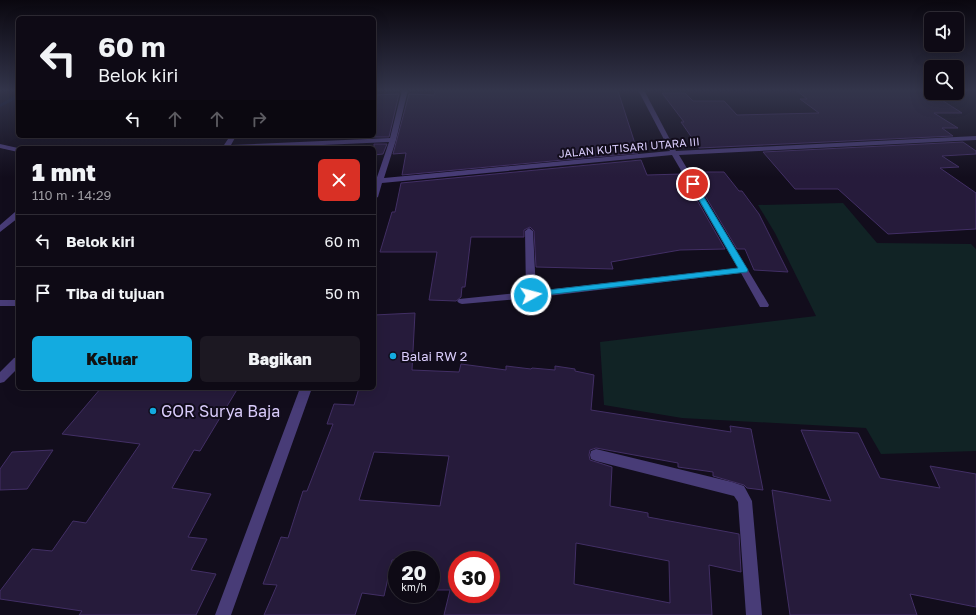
<!DOCTYPE html>
<html lang="id">
<meta charset="utf-8">
<style>
:root{--surface:#0e0a15;--page:#1c1822;--text:#f1f3f6;--muted:#9b9aa0;--line:#2e2b34;--accent:#13abe0}
body{margin:0;font-family:"Golos Text",sans-serif;background:var(--page);color:var(--text);height:100vh;display:flex;flex-direction:column;font-size:15px;white-space:nowrap}
*{box-sizing:border-box;margin:0}
p{font-size:13px;color:var(--muted)}
.icon{flex:none;width:22px;height:22px;fill:none;stroke:currentColor;stroke-width:2;stroke-linecap:round;stroke-linejoin:round}
.map{position:relative;flex:1;overflow:hidden}
.sheet{position:absolute;left:16px;top:146px;width:360px;height:244px;display:flex;flex-direction:column;background:var(--surface);border-radius:6px;box-shadow:0 4px 16px #0002,0 0 0 1px var(--line)}
.sheet>*{flex:none}
.guide{position:absolute;left:16px;top:16px;width:360px;height:122px;border-radius:6px;box-shadow:0 4px 16px #0002,0 0 0 1px var(--line);background:#0e0a15;color:var(--text);overflow:hidden}
.buttons{position:absolute;left:924px;top:12px;display:grid;gap:8px}
.buttons a{display:grid;place-items:center;width:40px;height:40px;border-radius:6px;background:var(--surface);box-shadow:0 4px 16px #0002,0 0 0 1px var(--line);font-size:20px}
.speed{position:absolute;left:388px;top:551px;display:flex;gap:8px;font-size:20px;font-weight:700;text-align:center}
.speed>*{display:grid;place-content:center;width:52px;height:52px;border-radius:50%;background:var(--surface);box-shadow:0 4px 16px #0002,0 0 0 1px var(--line);line-height:1}
.speed small{font-size:10px;font-weight:400}
.speed .limit{border:6px solid #d22;background:#fff;color:#111}
.pin{position:absolute;display:grid;place-items:center;width:34px;height:34px;color:#fff;margin:-17px;border:2px solid #fff;border-radius:50%;box-shadow:0 1px 4px #0007}
.me{position:absolute;width:44px;margin:-22px;rotate:83deg;stroke-linejoin:round;filter:drop-shadow(0 0 3px #0008)}
.turn{display:flex;align-items:center;gap:14px;height:84px;padding:0 16px;font-size:18px}
.turn .icon{width:52px;height:52px;stroke-width:2.5}
.turn b{display:block;font-size:28px;line-height:34px}
.lanes{display:flex;align-items:center;height:38px;padding:0 16px;background:#0003;justify-content:center;gap:20px;direction:ltr}
.lanes .off{opacity:.35}
.round{display:grid;place-items:center;flex:none;width:42px;height:42px;border-radius:6px;background:var(--page)}
.overview{display:flex;align-items:center;justify-content:space-between;height:68px;padding:0 16px}
h1{font-size:24px;font-weight:800;line-height:30px}
.button{display:flex;gap:8px;margin-top:auto;padding:8px 16px}
.button a{flex:1;height:46px;border-radius:6px;background:var(--accent);color:#111;font-size:16px;font-weight:800;line-height:46px;text-align:center}
.button a+a{background:var(--page);color:var(--text)}
ul{padding:0;list-style:none}
li{display:flex;align-items:center;gap:12px;height:52px;padding:0 16px;border-top:1px solid var(--line)}
li div{flex:1}
li b{display:block;font-size:15px}
li em{font-style:normal}
.map>svg:first-child{display:block}
.green{fill:#112325}
.lines{fill:none;stroke-linecap:round;stroke-linejoin:round}
.stream{fill:#0c1536;fill-rule:evenodd}
.building{fill:#261b3b;stroke:#422f65;fill-rule:evenodd}
.street{fill:#483c77;fill-rule:evenodd}
.route{fill:#13abe0;stroke:#0c6f92}
.poi-dot{fill:#13abe0;stroke:#120d1c;stroke-width:1.5}
.labels{text-anchor:middle;dominant-baseline:central;stroke-width:4;stroke-linejoin:round;paint-order:stroke}
.far-street-label{font-size:11px;fill:#d9ccfb;stroke:#120d1c}
.poi-label{font-size:13px;fill:#d9ccfb;stroke:#120d1c;text-anchor:start}
.near-poi-label{font-size:16px;fill:#d9ccfb;stroke:#120d1c;text-anchor:start}
</style>
<div class="map">
<svg width="976" height="615" viewBox="0 0 976 615">
<rect width="100%" height="100%" fill="#120d1c"/>
<path class="green" d="M843,203L877,243L971,244L976,249V451L881,454L866,428L682,418L604,405L600,342L816,316L775,233L758,205Z"/>
<g class="lines">
<path class="stream" d="M16,95H18V98L0,107V104Z"/>
</g>
<path class="building" d="M436,90L618,91L638,153L402,175L406,153L393,154L409,94L434,95Z
M796,90H926L962,113H934L958,128H942L953,136L699,148L681,122H684L662,93H685L693,101H724L737,115L819,113L800,99H807Z
M399,94L389,137H374V95Z
M963,142L976,151V154L942,156L959,167L940,168L976,193V229L888,234L838,189H795L763,152Z
M374,144H387L383,154L374,155Z
M641,160L647,175L682,174L725,249L680,250L611,262L613,269L536,267L534,231L530,227L524,230V237H471L465,287H462L461,297L456,301L429,300L437,252H380L392,212H395L401,183Z
M702,172H724L739,191H742L759,214L788,272L754,270L745,249H737L692,174H703Z
M415,313L412,370L459,372L461,364L506,370V366L531,369L532,368L555,370V366L575,369V371L594,375L591,410L731,432L730,426L751,429L763,490L747,488L744,485L713,476V472L678,467V463L596,448L590,450L589,455L590,460L612,467L610,506L648,513V517L739,534L741,572L709,565L712,615H444L450,590H431V560H392L384,596L362,593L355,615H264L277,585L263,584L281,537L288,538L303,491H307L333,424H327L334,404L354,405L359,388H374V315ZM374,452L449,456L440,506L359,500ZM576,543L669,561L670,603L574,584ZM457,560H491V594H457Z
M101,388H238L200,451L194,450L172,488L211,494L188,537L207,539L191,570L216,574L196,615H79L82,611L0,599V591L32,549L52,551L73,521L86,523L140,444L62,434Z
M801,430L858,433L880,478L940,488L930,466L976,474V607L910,594L917,615H790L772,490L831,501Z
M53,450L27,489L0,490V469L12,452Z"/>
<g class="lines">
<path class="street" d="M402,90H408L396,140L384,178L670,151L638,90H644L676,151L976,136V140L679,155L769,305L768,307H760L741,273L531,298L462,304L459,303L457,301L459,299L526,292L525,231L529,228L533,231L536,291L738,268L672,155L382,183L378,197L374,199V186L389,142L256,148H207L210,146L224,145L230,136H236L231,145L390,138Z
M0,144L18,148V152L0,148Z
M15,212H18V218L0,232V225Z
M0,300H18V306H0Z
M18,357V368L4,382L0,383V372L14,358Z
M300,388H312L231,615H215Z
M596,449L732,482L744,486L752,501L762,615H746L738,502L734,496L596,461L591,459L590,455L591,451Z"/>
</g>
<linearGradient id="sky" x2="0" y2="1"><stop stop-color="#0a070f"/><stop offset="0.51" stop-color="#33354b"/><stop offset="1" stop-color="#33354b" stop-opacity="0"/></linearGradient>
<rect width="976" height="177" fill="url(#sky)"/>
<path class="route" d="M691,183L696,184L748,270L747,272L528,297V293L531,292L738,268L690,184Z"/>
<g class="poi-dot">
<circle cx="393" cy="356" r="4"/>
<circle cx="153" cy="411" r="4"/>
</g>
<g class="labels">
<g class="far-street-label">
<text transform="translate(629 147) rotate(-5)">JALAN KUTISARI UTARA III</text>
</g>
<g class="poi-label">
<text x="401" y="356">Balai RW 2</text>
</g>
<g class="near-poi-label">
<text x="161" y="411">GOR Surya Baja</text>
</g>
</g>
</svg>
<div class="buttons">
<a><svg class="icon" aria-label="sound" viewBox="0 0 24 24"><path d="M4 9h4l5-4v14l-5-4H4zM17 9q2 3 0 6"/></svg></a>
<a><svg class="icon" aria-label="search" viewBox="0 0 24 24"><circle cx="10" cy="10" r="6"/><path d="M15 15l6 6"/></svg></a>
</div>
<div class="speed"><div>20<small>km/h</small></div><div class="limit">30</div></div>
<div class="pin" style="left:693px;top:184px;background:#d93025"><svg class="icon" aria-label="arrive" viewBox="0 0 24 24"><path d="M6 21V4h12l-3 4 3 4H6"/></svg></div>
<svg class="me" style="left:531px;top:295px" viewBox="-20 -20 40 40"><circle r="17" fill="#13abe0" stroke="#fff" stroke-width="3"/><path d="M0-11L8 9 0 5-8 9z" fill="#fff"/></svg>
<div class="guide">
<div class="turn"><svg class="icon" aria-label="left" viewBox="0 0 24 24"><path d="M17 20v-9H6M10 6l-5 5 5 5"/></svg><div><b>60 m</b>Belok kiri</div></div>
<div class="lanes"><svg class="icon" aria-label="left" viewBox="0 0 24 24"><path d="M17 20v-9H6M10 6l-5 5 5 5"/></svg><svg class="icon off" aria-label="ahead" viewBox="0 0 24 24"><path d="M12 20V5M6 11l6-6 6 6"/></svg><svg class="icon off" aria-label="ahead" viewBox="0 0 24 24"><path d="M12 20V5M6 11l6-6 6 6"/></svg><svg class="icon off" aria-label="right" viewBox="0 0 24 24"><path d="M7 20v-9h11M14 6l5 5-5 5"/></svg></div>
</div>
<section class="sheet">
<div class="overview"><div><h1>1 mnt</h1><p>110 m · 14:29</p></div><a class="round" style="background:#d93025;color:#fff"><svg class="icon" aria-label="close" viewBox="0 0 24 24"><path d="M6 6l12 12M18 6L6 18"/></svg></a></div>
<ul>
<li><svg class="icon" aria-label="left" viewBox="0 0 24 24"><path d="M17 20v-9H6M10 6l-5 5 5 5"/></svg><div><b>Belok kiri</b></div><em>60 m</em></li>
<li><svg class="icon" aria-label="arrive" viewBox="0 0 24 24"><path d="M6 21V4h12l-3 4 3 4H6"/></svg><div><b>Tiba di tujuan</b></div><em>50 m</em></li>
</ul>
<div class="button"><a>Keluar</a><a>Bagikan</a></div>
</section>
</div>
